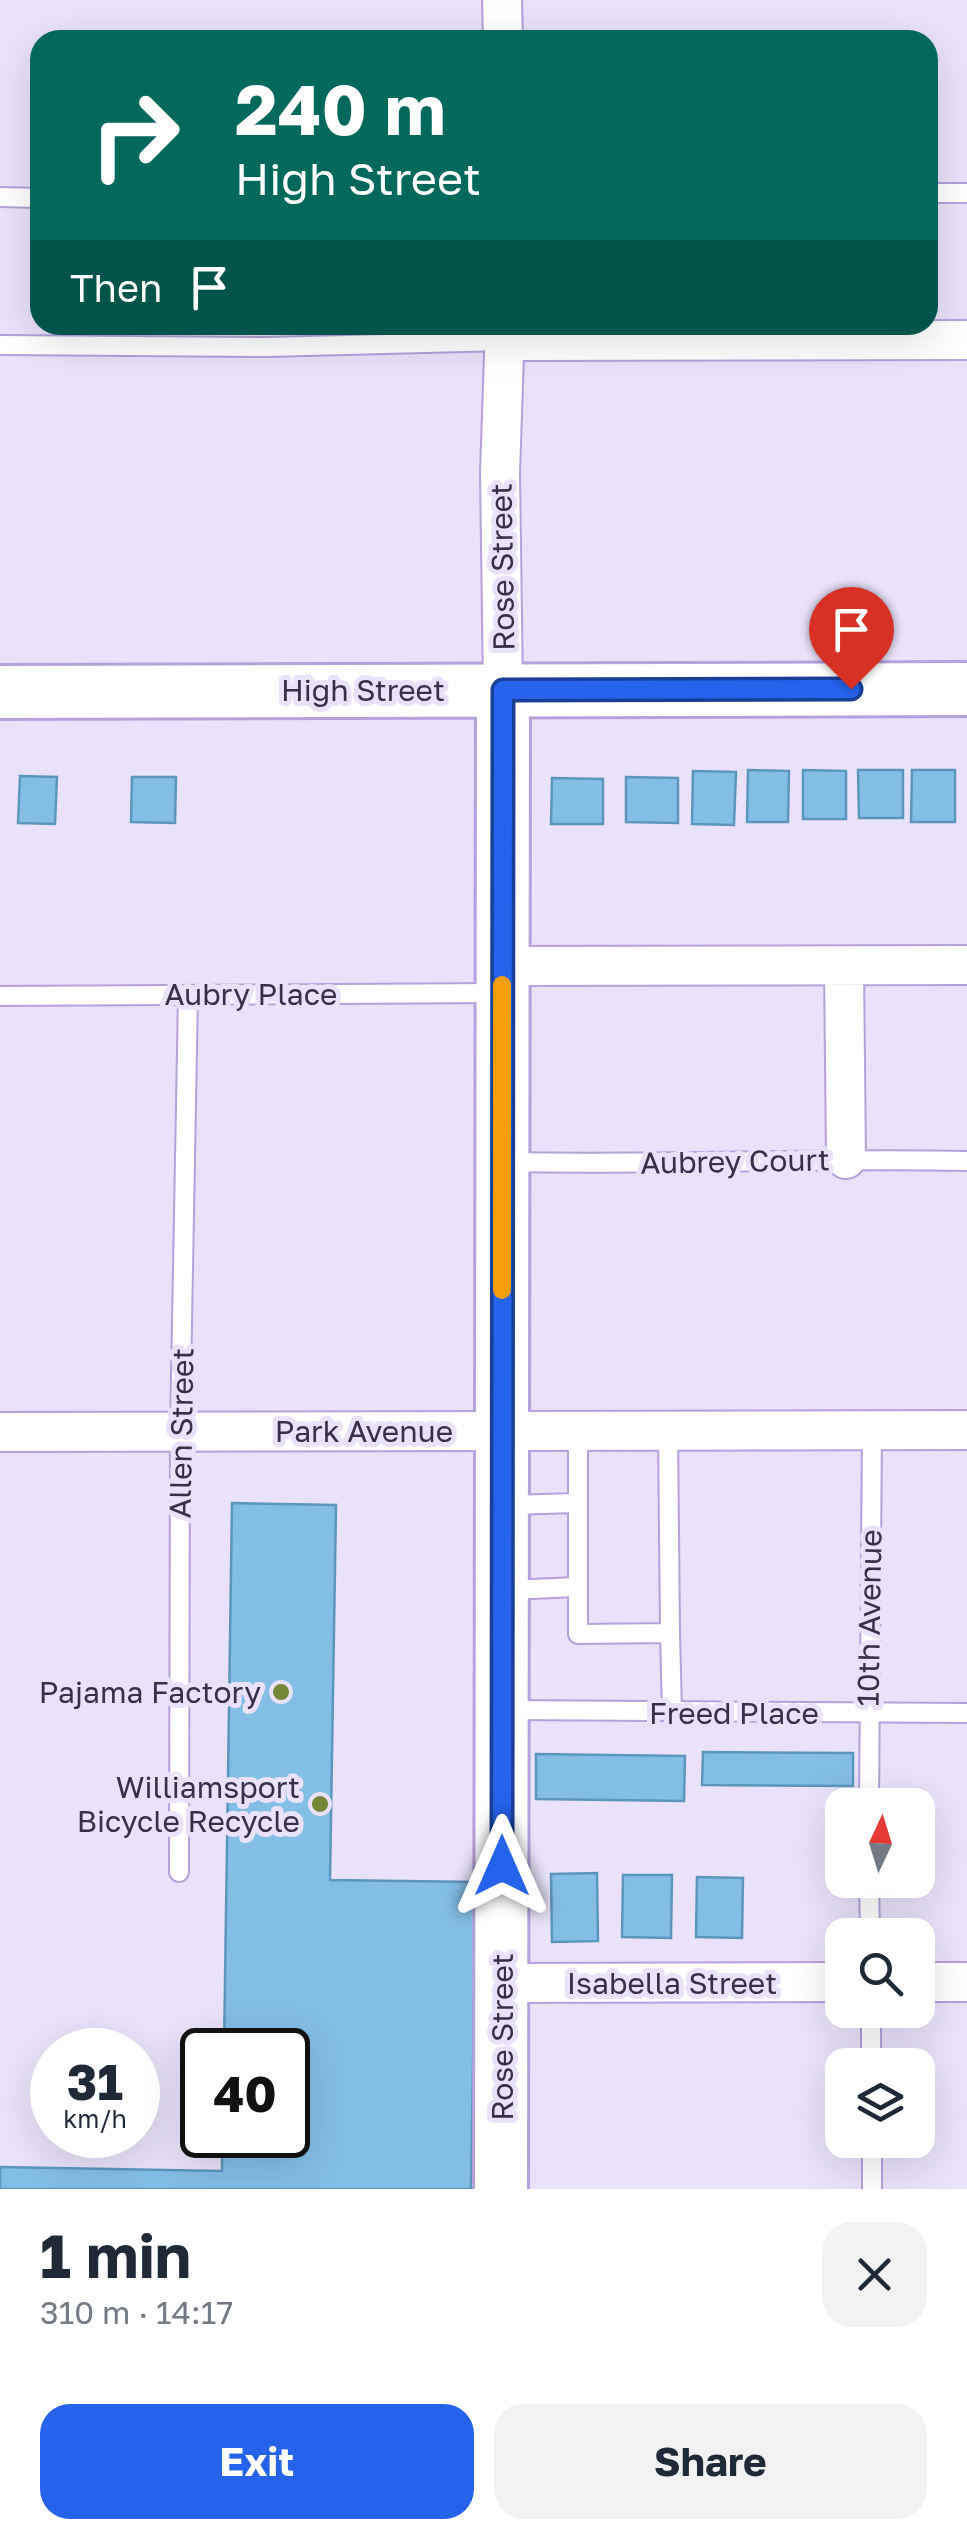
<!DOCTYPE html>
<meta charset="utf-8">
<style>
:root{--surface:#fff;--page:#f2f2f3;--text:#1f2937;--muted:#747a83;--accent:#2563eb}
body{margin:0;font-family:"Golos Text",sans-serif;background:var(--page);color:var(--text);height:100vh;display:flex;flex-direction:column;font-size:38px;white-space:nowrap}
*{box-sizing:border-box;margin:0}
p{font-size:32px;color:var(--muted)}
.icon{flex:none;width:55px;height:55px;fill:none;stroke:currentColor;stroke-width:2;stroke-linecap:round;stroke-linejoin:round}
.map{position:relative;height:2189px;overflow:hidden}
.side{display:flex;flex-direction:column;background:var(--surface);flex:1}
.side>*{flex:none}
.top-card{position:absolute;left:30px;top:30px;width:908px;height:305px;border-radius:30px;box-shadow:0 10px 40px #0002;background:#00695c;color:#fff;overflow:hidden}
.needle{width:65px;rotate:4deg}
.controls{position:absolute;left:825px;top:1788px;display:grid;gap:20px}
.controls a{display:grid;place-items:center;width:110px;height:110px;border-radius:20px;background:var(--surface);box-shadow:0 10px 40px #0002;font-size:50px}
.speed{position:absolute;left:30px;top:2028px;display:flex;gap:20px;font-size:50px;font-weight:700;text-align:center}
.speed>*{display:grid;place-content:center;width:130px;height:130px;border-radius:50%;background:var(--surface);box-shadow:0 10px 40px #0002;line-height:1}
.speed small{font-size:25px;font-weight:400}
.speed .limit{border:5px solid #111;border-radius:15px;background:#fff;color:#111}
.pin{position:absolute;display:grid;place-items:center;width:85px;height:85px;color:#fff;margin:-102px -42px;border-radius:50% 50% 50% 0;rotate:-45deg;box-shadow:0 0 10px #0007}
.pin .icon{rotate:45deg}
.me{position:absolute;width:110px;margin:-55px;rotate:0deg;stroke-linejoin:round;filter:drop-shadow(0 0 8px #0008)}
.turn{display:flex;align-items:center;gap:35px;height:210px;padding:0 40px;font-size:45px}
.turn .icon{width:130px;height:130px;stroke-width:2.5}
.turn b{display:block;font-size:70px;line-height:85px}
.then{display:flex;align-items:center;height:95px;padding:0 40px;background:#0003;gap:20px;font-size:38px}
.round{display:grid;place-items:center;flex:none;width:105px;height:105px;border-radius:30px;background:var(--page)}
.overview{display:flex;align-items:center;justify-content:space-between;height:170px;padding:0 40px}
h1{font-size:60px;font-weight:700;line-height:75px}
.button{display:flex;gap:20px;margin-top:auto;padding:20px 40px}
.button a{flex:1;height:115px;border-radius:30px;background:var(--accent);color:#fff;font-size:40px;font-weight:700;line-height:115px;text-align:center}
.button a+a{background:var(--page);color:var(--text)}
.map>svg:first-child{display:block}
.building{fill:#83bee7;stroke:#5c96bd;stroke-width:2.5}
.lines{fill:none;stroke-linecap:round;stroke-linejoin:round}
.lane-casing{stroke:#b5a1db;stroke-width:22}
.street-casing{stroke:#b5a1db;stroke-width:42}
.secondary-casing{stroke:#b5a1db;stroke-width:58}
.lane{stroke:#fff;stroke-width:18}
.street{stroke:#fff;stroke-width:38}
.secondary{stroke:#fff;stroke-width:52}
.route-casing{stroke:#184099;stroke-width:25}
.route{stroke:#2563eb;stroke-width:18}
.slow{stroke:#f59e0b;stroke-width:18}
.poi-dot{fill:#768736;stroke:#e9e2fa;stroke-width:4}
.labels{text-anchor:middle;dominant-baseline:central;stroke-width:10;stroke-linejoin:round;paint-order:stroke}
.street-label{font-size:30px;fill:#383048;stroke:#e9e2fa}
.poi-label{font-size:30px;fill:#383048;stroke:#e9e2fa;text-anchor:end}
</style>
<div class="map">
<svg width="967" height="2189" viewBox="0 0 967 2189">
<rect width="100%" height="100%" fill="#e9e2fa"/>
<path class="building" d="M748,770L789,771L788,822H747Z
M803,770L846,771V819H803Z
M858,770H903V818H859Z
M912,770H955V822H911Z
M693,771L736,772L734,825L692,824Z
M20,776L57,777L55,824L18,823Z
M132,777H176L175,823L131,822Z
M626,777L678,778V823L626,822Z
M552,778L603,779V824H551Z
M232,1503L336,1505L330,1880L476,1882L471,2189H0V2167L222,2171V2135H288V2050H224Z
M703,1752L853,1753V1786L702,1785Z
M536,1754L685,1756L684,1801L536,1799Z
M597,1873L598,1941L552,1942L551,1874Z
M623,1875H672L671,1938L622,1937Z
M697,1877L743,1878L742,1938L696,1937Z"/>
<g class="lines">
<g class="lane-casing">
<path id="lane" d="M928,193H967
M0,197L40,198
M0,345L267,347L504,341
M0,996L499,993
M508,1162C661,1165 814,1158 967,1161
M578,1431V1634L670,1633L668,1430
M508,1505L577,1503
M508,1590L577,1587
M670,1633L672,1712
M508,1710L967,1713
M869,1805L872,1430
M179,1872L180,1432L188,995
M869,1880L870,1935
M871,2010V2065
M872,2140V2189"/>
</g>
<g class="street-casing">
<path id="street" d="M502,0L503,40
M504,341L967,340
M503,690L500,473L505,325
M503,966L967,965
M844,966L846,1159
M0,1432L967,1430
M918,1982H967
M502,1983L842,1982"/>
</g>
<g class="secondary-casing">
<path id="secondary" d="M0,692L967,689
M501,2189L503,690"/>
</g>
<use href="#lane" class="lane"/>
<use href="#street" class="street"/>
<use href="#secondary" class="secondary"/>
</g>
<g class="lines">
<g class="route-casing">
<path id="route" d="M502,1866L503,690L851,689"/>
</g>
<use href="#route" class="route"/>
<path class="slow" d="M502,1290V985"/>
</g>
<g class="poi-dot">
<circle cx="281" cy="1692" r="10"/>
<circle cx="320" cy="1804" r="10"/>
</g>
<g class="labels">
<g class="street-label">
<text transform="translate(502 567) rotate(-91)">Rose Street</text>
<text x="363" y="690">High Street</text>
<text x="251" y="994">Aubry Place</text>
<text transform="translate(735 1161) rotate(-1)">Aubrey Court</text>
<text x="364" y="1431">Park Avenue</text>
<text transform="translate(181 1433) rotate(-89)">Allen Street</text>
<text transform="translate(869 1618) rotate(-89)">10th Avenue</text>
<text x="734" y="1713">Freed Place</text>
<text x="672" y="1983">Isabella Street</text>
<text transform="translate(502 2037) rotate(-90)">Rose Street</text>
</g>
<g class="poi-label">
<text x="261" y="1692">Pajama Factory</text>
<text x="300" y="1787">Williamsport<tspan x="300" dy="34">Bicycle Recycle</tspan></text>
</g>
</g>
</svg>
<div class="controls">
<a><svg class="needle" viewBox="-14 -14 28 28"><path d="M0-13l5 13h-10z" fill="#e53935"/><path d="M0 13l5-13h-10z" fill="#747a83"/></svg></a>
<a><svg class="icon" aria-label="search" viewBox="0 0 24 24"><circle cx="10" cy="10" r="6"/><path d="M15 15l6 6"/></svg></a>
<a><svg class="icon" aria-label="layers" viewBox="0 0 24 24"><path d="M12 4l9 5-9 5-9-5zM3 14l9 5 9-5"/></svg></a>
</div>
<div class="speed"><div>31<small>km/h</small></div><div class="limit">40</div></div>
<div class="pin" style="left:851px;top:689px;background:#d93025"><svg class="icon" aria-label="arrive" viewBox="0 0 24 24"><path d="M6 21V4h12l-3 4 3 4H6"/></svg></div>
<svg class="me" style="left:502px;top:1866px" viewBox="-20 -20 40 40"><path d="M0-17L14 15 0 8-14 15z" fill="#2563eb" stroke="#fff" stroke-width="4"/></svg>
<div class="top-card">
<div class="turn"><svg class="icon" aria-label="right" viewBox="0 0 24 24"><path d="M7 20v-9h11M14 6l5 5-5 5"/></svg><div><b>240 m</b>High Street</div></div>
<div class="then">Then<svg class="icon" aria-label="arrive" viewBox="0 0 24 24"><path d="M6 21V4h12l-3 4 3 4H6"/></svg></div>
</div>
</div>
<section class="side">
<div class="overview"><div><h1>1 min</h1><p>310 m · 14:17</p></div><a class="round"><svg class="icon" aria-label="close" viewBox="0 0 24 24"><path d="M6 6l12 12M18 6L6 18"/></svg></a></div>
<div class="button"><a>Exit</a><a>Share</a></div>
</section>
